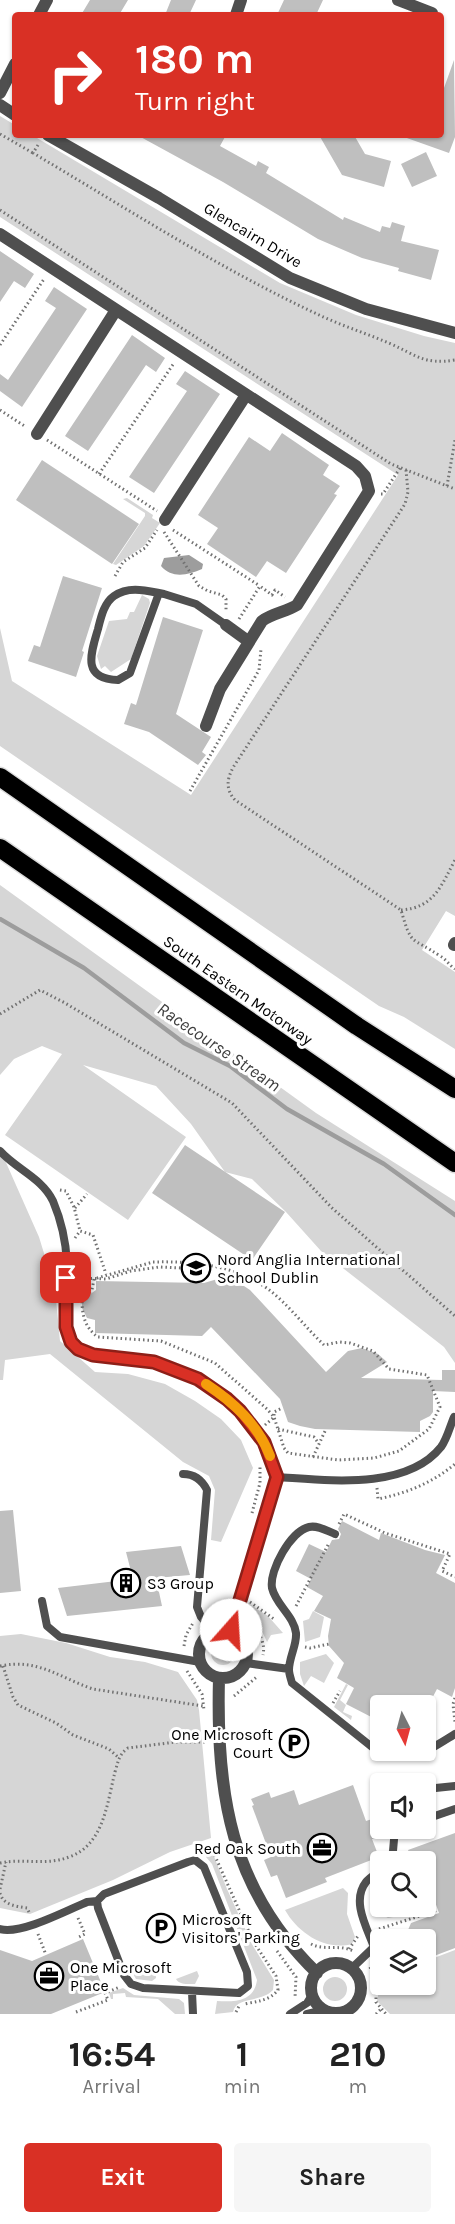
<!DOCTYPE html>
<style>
:root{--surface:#fff;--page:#f6f6f6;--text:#222;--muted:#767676;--accent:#d93025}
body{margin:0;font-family:Karla,sans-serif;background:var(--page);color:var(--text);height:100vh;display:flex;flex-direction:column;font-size:22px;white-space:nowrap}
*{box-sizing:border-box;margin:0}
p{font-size:20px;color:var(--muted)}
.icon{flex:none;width:33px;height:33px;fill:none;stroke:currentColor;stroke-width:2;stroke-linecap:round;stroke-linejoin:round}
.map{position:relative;height:2014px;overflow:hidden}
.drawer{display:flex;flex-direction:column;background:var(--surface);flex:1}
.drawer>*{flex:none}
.banner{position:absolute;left:12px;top:12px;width:432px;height:126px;border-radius:6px;box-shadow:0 2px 4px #0004;background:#d93025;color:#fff;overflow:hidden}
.needle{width:39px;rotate:174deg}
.controls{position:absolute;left:370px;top:1695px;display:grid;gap:12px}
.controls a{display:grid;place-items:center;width:66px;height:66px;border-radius:6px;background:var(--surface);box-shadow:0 2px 4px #0004;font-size:30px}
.pin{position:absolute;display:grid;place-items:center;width:51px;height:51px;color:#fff;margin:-26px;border-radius:12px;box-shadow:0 3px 9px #0006}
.me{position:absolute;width:66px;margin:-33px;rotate:19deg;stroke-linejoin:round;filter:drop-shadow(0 0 4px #0008)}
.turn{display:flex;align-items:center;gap:21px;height:126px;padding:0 24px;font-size:27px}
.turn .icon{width:78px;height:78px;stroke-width:2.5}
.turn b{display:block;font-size:42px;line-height:51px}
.eta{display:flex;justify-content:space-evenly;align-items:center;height:102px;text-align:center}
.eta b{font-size:36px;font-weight:700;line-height:42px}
.button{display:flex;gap:12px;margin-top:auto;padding:12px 24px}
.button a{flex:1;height:69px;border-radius:6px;background:var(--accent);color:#fff;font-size:24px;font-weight:700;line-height:69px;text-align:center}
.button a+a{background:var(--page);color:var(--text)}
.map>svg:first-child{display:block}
.green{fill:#d6d6d6}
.water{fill:#9d9d9d}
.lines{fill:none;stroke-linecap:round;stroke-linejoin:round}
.stream{stroke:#9d9d9d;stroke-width:4.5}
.building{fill:#bfbfbf}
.motorway-casing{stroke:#dbdbdb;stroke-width:21}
.path{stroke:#717171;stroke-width:3;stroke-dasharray:1.5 3;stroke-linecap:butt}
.service{stroke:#4f4f4f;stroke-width:8}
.minor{stroke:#4f4f4f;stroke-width:12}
.motorway{stroke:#000;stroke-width:18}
.route-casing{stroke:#8d1f18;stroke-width:15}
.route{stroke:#d93025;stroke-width:10}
.slow{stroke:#f59e0b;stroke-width:10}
.labels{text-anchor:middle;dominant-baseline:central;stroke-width:6;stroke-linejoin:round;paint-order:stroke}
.street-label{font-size:16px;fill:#000;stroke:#fff}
.poi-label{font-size:16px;fill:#000;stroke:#fff;text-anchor:start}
.water-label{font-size:18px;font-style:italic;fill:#3e3e3e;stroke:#fff}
</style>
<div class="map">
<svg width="455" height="2014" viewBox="0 0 455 2014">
<rect width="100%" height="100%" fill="#fff"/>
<path class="green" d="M0,116L15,125V135H32L280,283L356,315L424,336L455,343V916L446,911L422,950L455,972V1049L404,1017L379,1006L0,746V628L12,681L191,795L398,475L0,217Z
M127,498L153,515L152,518L160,523L144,546L116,565L113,564L145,516V513L123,499Z
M142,595L149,599L150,603L131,659L111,672L105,666L101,669L97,656L109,621L127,619L130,612H134Z
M0,885L316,1113L455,1201V1363L444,1347L321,1251L286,1212L252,1179L225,1172L191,1124L156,1086L83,1065L186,1137L128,1220L5,1135L62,1054L42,1046L14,1059L0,1075Z
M0,1149L39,1237L55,1289L60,1341L95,1372L128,1374L165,1384L195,1401L221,1419L241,1440L253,1468L221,1542L211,1540L215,1490L209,1476L183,1462L50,1354L5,1360L3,1380H0Z
M248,1603L268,1616L283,1633L271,1635L267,1642L260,1627L246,1611Z
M313,1611L324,1617L320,1637L305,1642L303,1621L309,1619Z
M21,1634L66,1643L110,1657L145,1662L178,1672L197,1700L199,1710L211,1838L170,1852L113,1880L30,1914L0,1908V1636Z
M211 1653a12 12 0 1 1 24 0a12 12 0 1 1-24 0Z
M326,1654L334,1663L324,1683L311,1676L304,1686L300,1674V1662Z
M346,1684L348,1685L340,1700L346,1705L343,1712L352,1716L351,1720L334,1707Z
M206,1846L213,1854L227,1889L253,1946L274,1980L273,1990C261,2003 236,1996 233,2012L215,2014L217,2001C235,2002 254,2002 257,1980L212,1864L206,1857Z
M381,1883V1906L412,1907L403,1915L388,1918L374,1910C367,1898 370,1890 381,1883Z
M343,1888L348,1893L347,1914L355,1937L352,1944C325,1951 298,1933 285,1910Z
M455,1950V2014H390L377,2001L380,1986L384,1985L426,1984V1969L429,1968L426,1961Z
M143,1968L145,1974L155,1969L156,1978L152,1981L136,1979L132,1972Z
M197,1971L199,1976L195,1984C189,1984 179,1985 176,1979Z
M323 1989a12 12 0 1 1 24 0a12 12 0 1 1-24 0Z
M123,1988L134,1995L179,1999L184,2003L185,2014H175L158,1999L126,1997L125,1993L113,1994V1999H111L109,1993Z"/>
<path class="water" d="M189,555L203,564L202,569C188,575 172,579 161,566L164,558Z"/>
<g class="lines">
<path class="stream" d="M0,919L84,968L184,1043L230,1066L287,1109L384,1164L455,1215"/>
</g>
<path class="building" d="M90,0H128L119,15H81Z
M171,0H196L189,15H165Z
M284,0H323L316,15H277Z
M454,60L455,137L449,153L404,137V135H441V87L444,88Z
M137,135H226L220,146L256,166L258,161L269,167L266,173L343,220L344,217L380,232L382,226L390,228L392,222L405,226L401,241L439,250L431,280L398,271L399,268L362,258L318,239L223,182Z
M319,135H354L365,154L391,161L384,187L342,175Z
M426,152L437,176L412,187L401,164Z
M0,251L34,274L25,288L14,281L0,302Z
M54,287L87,309L22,407L0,391V374L8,380L56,308L45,301Z
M132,335L165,358L156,372L146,365L88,451L65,436Z
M185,371L220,394L154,493L129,477L187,391L176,384Z
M282,433L329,465L323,475L340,486L334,494L337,495L286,573L267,561L256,577L207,544L218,528L198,515L249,437L270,451Z
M42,460L139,524L112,564L16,500Z
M63,576L102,588L82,651L84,652L76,677L28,661L34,645L40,647Z
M163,617L203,630L176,714L211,737L202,752L206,755L198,765L149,732L124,724L131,703L136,705Z
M185,1145L285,1212L252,1260L152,1193Z
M221,1273L232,1278L250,1290L326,1372L348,1351L362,1348L378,1354L387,1362L361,1378L442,1380V1370H455V1392L433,1391V1412L430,1416L420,1421V1432L315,1429L300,1426L288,1422L280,1399L211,1327L202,1336L95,1333V1320L87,1318L82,1308V1302L86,1297L96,1290V1281L204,1283L221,1278Z
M13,1510L21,1591L0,1593V1511Z
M342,1521L379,1540L381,1533L425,1550L445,1555L436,1573L455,1583V1688L452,1697L437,1689L428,1706H381V1722L346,1704L354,1688L337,1678L344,1663L329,1646L328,1636L331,1619L314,1611L323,1596L307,1587L311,1579L296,1571L309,1544L326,1552L332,1540L339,1539L341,1534L338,1529Z
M181,1546L190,1575L156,1578L162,1606L67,1616L58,1588L133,1579L126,1552Z
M353,1785L366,1821L372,1819L379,1837L372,1839L379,1857L325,1878L327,1882L286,1898L277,1875L271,1877L264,1860L271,1857L252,1806L254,1805L251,1799L269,1792L271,1798L294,1790L299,1805Z
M455,1833V1948L426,1959V1940H410L411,1934L408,1930L411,1923L439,1913L426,1877V1862H413L408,1850Z
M83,1939L105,1992L51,2014H0V1950L32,1961Z"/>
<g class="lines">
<g class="motorway-casing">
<path id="motorway" d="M0,777L357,1026L455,1089
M0,848L455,1163"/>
</g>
<path class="path" d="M0,134L33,153
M38,145L33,153C126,208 217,267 315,313C339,325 366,333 391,344C416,355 424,365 455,360
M0,210L391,464L455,489
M0,345L44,279
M0,410L26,427
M47,440L157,511
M406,470L408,492L405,504L234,766C227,778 225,789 235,800L401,910C412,948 411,936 440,956C446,959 449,965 455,969
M99,474L174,363
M447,486L455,440
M381,494H383L400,468
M173,530L260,586
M164,532L199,586L208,591L222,595L226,599V611
M115,576L123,562L145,548L157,530
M239,619L260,586L272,595L275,590L285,597
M190,791L259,670L261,649
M401,910C434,908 441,886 455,860
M0,1014L40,990L65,1003L232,1103L332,1208L455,1316
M60,1190L66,1191L74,1207L80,1231
M75,1208L87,1194
M75,1238L80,1231L93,1235L106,1274
M153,1262C193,1261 235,1265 268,1289C288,1304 306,1328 324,1345L339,1342L350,1343L373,1351L389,1369L427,1375L440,1407L429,1429L399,1451L374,1458L338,1460L288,1453L284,1448L274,1417L267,1409L215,1363L161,1341L98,1337C85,1328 82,1315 82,1300L92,1290L94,1279Z
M77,1278L106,1279L131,1271L159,1267L205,1269
M265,1425L274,1417V1412L282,1408
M278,1429L314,1437L319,1444
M313,1457L326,1429
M377,1488L378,1499C407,1493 432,1483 455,1464
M252,1513L260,1483V1467
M339,1524L344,1514L385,1533L450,1554L442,1571L455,1577
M250,1602L274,1619
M296,1606L329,1543
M212,1614H226
M246,1620C257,1628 266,1641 263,1655
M184,1646L186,1635L193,1623
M305,1647L310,1648L329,1644
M0,1666C38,1658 60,1678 93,1689L203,1706
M3,1666L13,1697L18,1705L56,1723L73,1735L109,1749L119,1758
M187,1671L202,1694L204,1710
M234,1696L258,1676
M455,1698L453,1704L455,1722
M333,1703L340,1691
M211,1847L253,1941L276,1976L278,1990C269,2001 258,2001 245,2004
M403,1856L408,1862
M0,1863C24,1858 46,1866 69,1857C104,1845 107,1803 115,1772C118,1762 119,1754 128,1748L176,1742H207
M0,1889L6,1862
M0,1893C3,1905 15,1906 27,1908L30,1914
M78,1918L85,1934L79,1937
M379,1929L438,1910
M38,1934L46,1955
M311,1944C325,1951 339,1944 353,1951
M349,1949L358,1936
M277,1951L296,1977L295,1998
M370,1967L376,1983V2002L386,2014
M76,2012L108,2000L105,1993L120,1987
M236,2012L239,2006
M376,2014L381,2009"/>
<path class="service" d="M159,593L130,673L118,680C81,679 91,653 98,629C101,617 104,603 114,596C129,585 148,591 164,594L196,604L226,625
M0,1151C16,1169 42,1178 53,1201C61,1220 66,1242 67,1263C69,1295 52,1337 88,1354L154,1362L198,1379L227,1399L240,1411L264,1442L277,1477L231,1630
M183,1474C194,1474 202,1480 207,1490L197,1607L201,1617L214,1632
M277,1477C326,1480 406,1491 441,1447C447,1439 450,1426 454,1417
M335,1534C327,1531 318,1525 309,1527C291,1531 269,1570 272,1588C276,1605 294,1616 296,1633C297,1645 289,1657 289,1670C289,1674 291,1679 292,1683L377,1751C413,1763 426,1752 455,1734
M42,1601L47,1626L60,1637L200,1662
M246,1663L289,1669
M426,1789L455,1786
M426,1819L455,1809
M195,1860L204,1867L247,1972L248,1986L239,1993L143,1988L131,1984L124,1975L98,1908L97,1901L104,1894L188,1862Z
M389,1862L393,1851L395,1828
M0,1929C20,1935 66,1911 87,1902L97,1901
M394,1940L405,1936
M351,1969L374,1947C367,1928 351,1901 366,1882C370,1877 376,1874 381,1870
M192,1992L193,2014
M290,2014L307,2003L312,1995
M307,2014L324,2010"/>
<path class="minor" d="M398,0L432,13
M39,15L47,0
M236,15L241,0
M0,93L15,64
M0,105L15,115
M48,135L159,198L290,278L366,309L455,333
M0,234L356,466L365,476L369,491L364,499L297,605C286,612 273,613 262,621L220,689L206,726
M37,434L116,310
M165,520L246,395
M226,625L248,641
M454,945L455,943
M199 1654a24 24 0 1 1 48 0a24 24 0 1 1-48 0Z
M219,1678C216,1793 230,1889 317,1973
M311 1988a25 25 0 1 1 50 0a25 25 0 1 1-50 0Z"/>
<use href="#motorway" class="motorway"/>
</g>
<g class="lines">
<g class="route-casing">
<path id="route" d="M66,1278V1327L71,1342L78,1349L93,1355L154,1362L198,1379L227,1399L240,1411L264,1442L277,1477L231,1630"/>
</g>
<use href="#route" class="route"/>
<path class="slow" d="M206,1384C233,1402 258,1424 270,1456"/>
</g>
<defs>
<g id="school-ring" transform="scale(1.5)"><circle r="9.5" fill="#fff" stroke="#000" stroke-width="1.5"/><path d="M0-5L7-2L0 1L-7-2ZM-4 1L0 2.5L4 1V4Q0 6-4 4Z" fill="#000"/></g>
<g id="building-ring" transform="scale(1.5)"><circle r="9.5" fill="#fff" stroke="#000" stroke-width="1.5"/><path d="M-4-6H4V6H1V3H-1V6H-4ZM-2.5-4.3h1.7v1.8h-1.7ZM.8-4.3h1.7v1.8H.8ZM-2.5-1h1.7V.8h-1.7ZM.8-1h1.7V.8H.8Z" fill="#000"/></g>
<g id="parking-ring" transform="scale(1.5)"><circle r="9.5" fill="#fff" stroke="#000" stroke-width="1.5"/><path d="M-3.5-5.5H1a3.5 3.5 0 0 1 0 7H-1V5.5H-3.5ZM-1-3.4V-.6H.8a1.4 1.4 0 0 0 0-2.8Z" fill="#000"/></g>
<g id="office-ring" transform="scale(1.5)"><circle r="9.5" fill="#fff" stroke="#000" stroke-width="1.5"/><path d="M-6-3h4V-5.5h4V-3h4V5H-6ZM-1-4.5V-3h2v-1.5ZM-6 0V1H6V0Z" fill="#000"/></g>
</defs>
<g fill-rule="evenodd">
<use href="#school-ring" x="196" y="1268"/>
<use href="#building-ring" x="126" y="1583"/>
<use href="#parking-ring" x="294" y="1743"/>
<use href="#office-ring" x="322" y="1848"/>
<use href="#parking-ring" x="161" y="1928"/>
<use href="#office-ring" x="49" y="1976"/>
</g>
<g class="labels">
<g class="street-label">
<text transform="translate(253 235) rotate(31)">Glencairn Drive</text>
<text transform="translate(238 990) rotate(35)">South Eastern Motorway</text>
</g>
<g class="poi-label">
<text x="217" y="1259">Nord Anglia International<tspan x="217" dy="18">School Dublin</tspan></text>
<text x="147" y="1583">S3 Group</text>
<text x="273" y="1734" text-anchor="end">One Microsoft<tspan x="273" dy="18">Court</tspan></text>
<text x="301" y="1848" text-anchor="end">Red Oak South</text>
<text x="182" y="1919">Microsoft<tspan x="182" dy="18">Visitors' Parking</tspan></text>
<text x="70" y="1967">One Microsoft<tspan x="70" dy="18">Place</tspan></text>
</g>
<g class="water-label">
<text transform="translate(219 1047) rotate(34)">Racecourse Stream</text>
</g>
</g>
</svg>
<div class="controls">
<a><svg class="needle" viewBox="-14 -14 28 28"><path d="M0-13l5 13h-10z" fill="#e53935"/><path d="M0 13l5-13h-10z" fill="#767676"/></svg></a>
<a><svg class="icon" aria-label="sound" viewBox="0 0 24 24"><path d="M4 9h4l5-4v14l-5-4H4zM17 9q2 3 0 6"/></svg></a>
<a><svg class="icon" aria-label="search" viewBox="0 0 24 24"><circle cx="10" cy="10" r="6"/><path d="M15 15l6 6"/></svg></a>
<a><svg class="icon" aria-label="layers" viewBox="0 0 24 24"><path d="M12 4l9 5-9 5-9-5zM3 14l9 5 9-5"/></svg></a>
</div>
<div class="pin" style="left:66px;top:1278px;background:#d93025"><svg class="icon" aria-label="arrive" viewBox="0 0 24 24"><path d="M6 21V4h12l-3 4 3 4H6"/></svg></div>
<svg class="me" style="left:231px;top:1630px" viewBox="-20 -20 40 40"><circle r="19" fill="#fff"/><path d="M0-13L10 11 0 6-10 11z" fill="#d93025"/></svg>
<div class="banner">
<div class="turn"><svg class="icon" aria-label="right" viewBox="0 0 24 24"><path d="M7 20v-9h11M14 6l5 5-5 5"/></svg><div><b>180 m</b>Turn right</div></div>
</div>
</div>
<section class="drawer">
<div class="eta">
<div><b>16:54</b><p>Arrival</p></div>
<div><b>1</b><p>min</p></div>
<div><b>210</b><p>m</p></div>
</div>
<div class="button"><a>Exit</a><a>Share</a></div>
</section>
